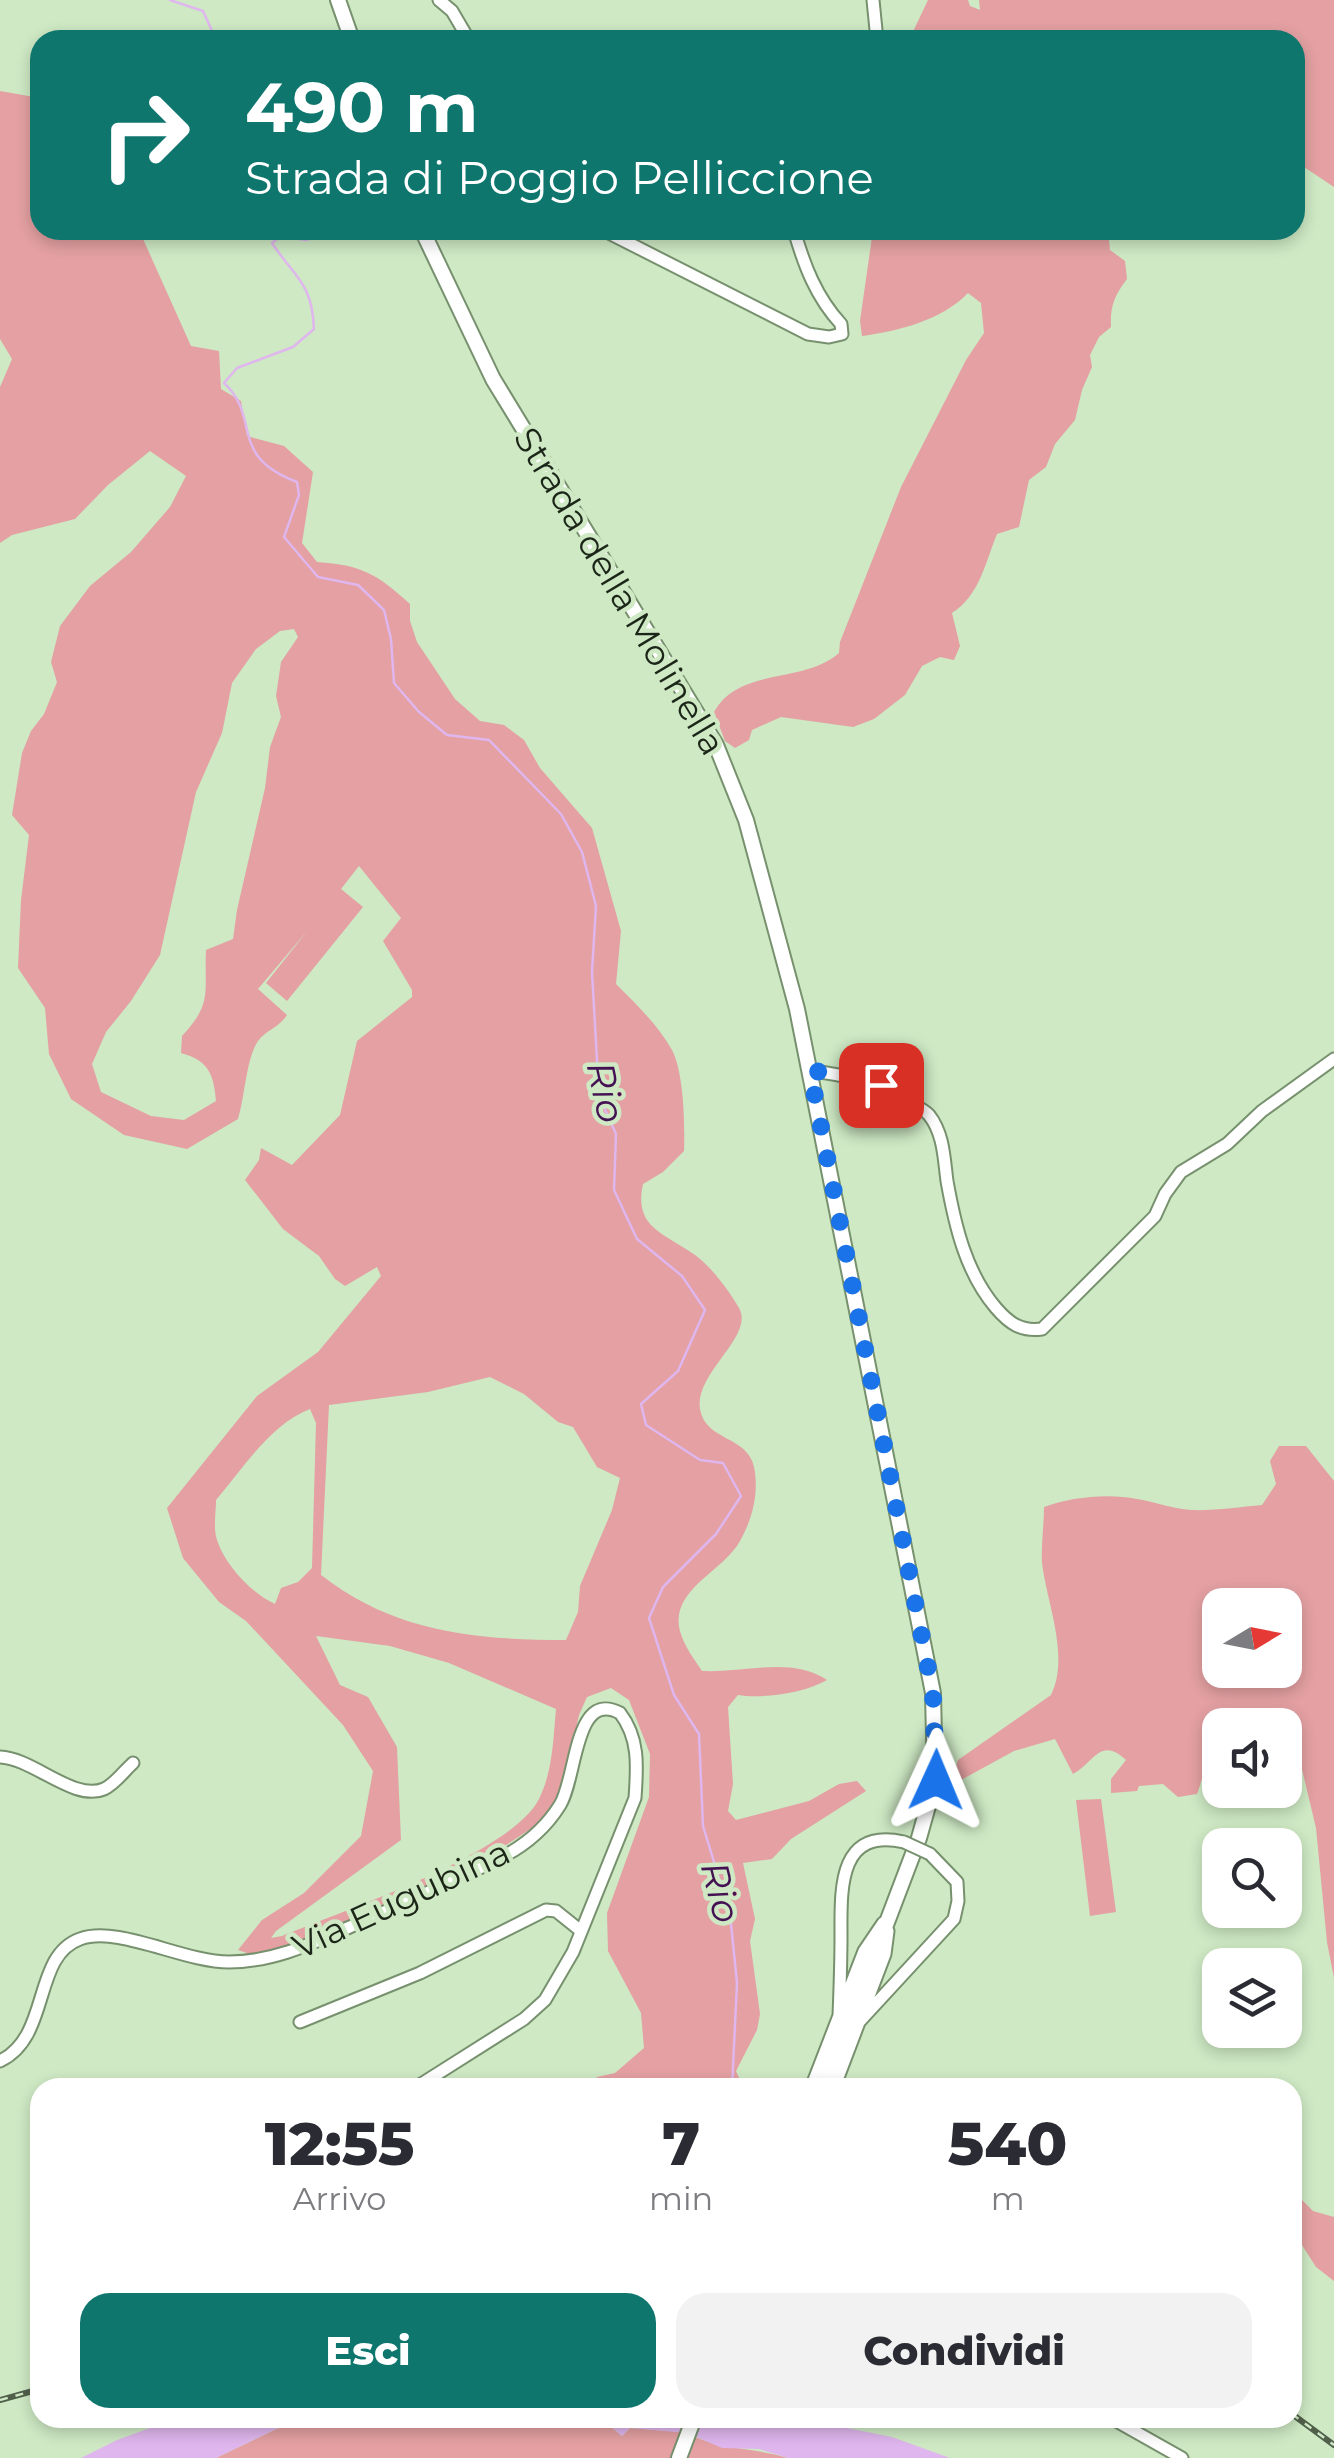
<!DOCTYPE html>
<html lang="it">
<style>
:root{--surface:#fff;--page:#f2f2f3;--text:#2b2b33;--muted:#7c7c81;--accent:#0f766e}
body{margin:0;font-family:Montserrat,sans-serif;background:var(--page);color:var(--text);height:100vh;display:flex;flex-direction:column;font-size:38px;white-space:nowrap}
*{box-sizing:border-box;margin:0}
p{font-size:32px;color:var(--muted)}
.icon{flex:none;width:55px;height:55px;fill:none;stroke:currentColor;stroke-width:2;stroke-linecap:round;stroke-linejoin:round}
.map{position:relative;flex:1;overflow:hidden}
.sheet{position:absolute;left:30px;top:2078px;width:1272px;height:350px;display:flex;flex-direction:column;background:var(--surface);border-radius:30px;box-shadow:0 5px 15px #0003}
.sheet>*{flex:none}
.top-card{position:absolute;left:30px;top:30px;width:1275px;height:210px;border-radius:30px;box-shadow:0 5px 15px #0003;background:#0f766e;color:#fff;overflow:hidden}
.needle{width:65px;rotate:80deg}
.fabs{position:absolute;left:1202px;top:1588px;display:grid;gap:20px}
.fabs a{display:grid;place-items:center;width:100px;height:100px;border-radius:20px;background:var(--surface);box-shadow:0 5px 15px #0003;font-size:50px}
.pin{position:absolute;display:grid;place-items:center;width:85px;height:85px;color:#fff;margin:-42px;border-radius:20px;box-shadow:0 5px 15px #0006}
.me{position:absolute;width:110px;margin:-55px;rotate:1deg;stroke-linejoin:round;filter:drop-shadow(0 0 8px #0008)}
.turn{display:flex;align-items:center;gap:35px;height:210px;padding:0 50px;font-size:45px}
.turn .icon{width:130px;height:130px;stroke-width:2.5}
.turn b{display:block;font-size:70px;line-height:85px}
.eta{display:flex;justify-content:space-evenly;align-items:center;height:170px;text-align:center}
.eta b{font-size:60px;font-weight:800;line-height:70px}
.primary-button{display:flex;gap:20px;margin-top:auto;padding:20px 50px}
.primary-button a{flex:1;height:115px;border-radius:30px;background:var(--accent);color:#fff;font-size:40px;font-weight:800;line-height:115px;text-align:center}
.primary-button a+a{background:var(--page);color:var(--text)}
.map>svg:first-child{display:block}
.green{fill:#e4a0a2;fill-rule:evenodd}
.water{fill:#dfb6ed}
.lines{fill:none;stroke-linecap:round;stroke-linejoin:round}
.stream{stroke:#dfb6ed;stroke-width:2.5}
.minor-casing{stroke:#77916e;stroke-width:15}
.major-casing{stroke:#77916e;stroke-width:18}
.minor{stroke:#fff;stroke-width:11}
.major{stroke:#fff;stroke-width:14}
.rail-casing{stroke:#51604b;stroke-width:6}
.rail{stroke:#cee9c4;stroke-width:2.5;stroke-dasharray:8;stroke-linecap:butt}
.minor-bridge-casing{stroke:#77916e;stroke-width:15;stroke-linecap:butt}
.minor-bridge{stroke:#fff;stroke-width:11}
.route{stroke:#1a73e8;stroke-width:18;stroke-dasharray:0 32.4}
.labels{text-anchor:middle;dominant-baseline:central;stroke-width:9;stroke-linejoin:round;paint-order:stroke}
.street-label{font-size:35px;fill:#1c2618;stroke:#cee9c4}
.water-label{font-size:38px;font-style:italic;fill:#441253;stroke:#cee9c4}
</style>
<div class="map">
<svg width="1334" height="2458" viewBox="0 0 1334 2458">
<rect width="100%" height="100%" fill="#cee9c4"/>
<path class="green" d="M928,0H968L970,6L980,10L979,0H1334V187L1295,161V40H909Z
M0,91L40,98V230H139L191,346L219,351L221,389L241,401L247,436L284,446L313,472L302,543L317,562C362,565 377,574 410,604V621L417,642L455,699L480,721L504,725L524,740L540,768L592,828L621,931L616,984C636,1004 658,1025 672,1050C684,1073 685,1125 684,1151L663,1172L643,1184C634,1225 660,1232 689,1251C708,1262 728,1289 739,1308C755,1336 694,1373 700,1409C705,1441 748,1436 754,1467C759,1492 753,1518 740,1541C724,1571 669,1590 680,1631C684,1646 694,1659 702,1671C743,1673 792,1656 827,1680C805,1693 763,1699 738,1695L728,1707L733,1784L728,1811L736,1820L809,1801L839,1784L857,1781L866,1791L791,1839L772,1859L743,1863L755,1919L750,1941L760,2014L757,2030L736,2071L743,2087L637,2088L635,2084L622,2087H591L597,2077L615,2073L644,2048L641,2013L608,1951L607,1913L649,1797L650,1754L629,1700L611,1688L587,1697L579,1715L565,1780L546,1819L477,1864L306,1942L250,1954L238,1950L262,1920L304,1893L361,1836L373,1771L343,1725L246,1621L219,1602L183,1558L167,1508L257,1396L318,1352L381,1276L377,1267L345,1286L335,1279L319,1256L283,1229L245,1180L259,1160L261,1148L292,1165L340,1115L357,1041L412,997V990L383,941L401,918L359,866L341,889L363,907L287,1001L266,983L308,930L258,989L287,1015C280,1027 266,1030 258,1041C246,1059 245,1097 238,1119L187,1149L124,1135L71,1099L49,1054L45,1008L18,968L21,900L29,835L12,815L22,753L31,731L44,714L57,682L51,662L60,626L90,586L131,552L170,507L186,476L150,451L108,485L75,519L12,535L0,543V387L12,359L0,339ZM294,629L298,637L281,662L276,696L281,717L270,747L265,788L237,910L233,939L206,950C204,992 213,1003 182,1036L181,1053C208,1060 214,1074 216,1101L184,1120L151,1116L101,1092L92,1064L106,1032L131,1001L160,955L196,792L222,733L232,683L256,649L280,631ZM490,1377L524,1394L558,1422L573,1427L597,1467L620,1478L612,1510L580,1586L578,1612L566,1640C475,1640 394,1632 321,1575L329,1405L428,1392ZM310,1409L316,1423L312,1568L298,1582L281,1588L275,1604C251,1593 225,1565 217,1540C213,1528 216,1512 216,1500C243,1468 271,1424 310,1409ZM316,1636L390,1646L449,1663L556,1709C553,1741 553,1770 539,1799C511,1854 343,1911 282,1936L271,1938L276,1931L401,1840L397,1747L368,1697L340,1685Z
M873,230H1108L1110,250L1125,261L1127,279C1114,296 1110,307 1111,327L1099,337L1090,355L1092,367L1082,390L1075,420L1055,444L1046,467L1029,480L1019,527L997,534C985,563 980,595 952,613L960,646L954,660L940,657L922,666L905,695L874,719L853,727L781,717L752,730L749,740L735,748L725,741L714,712C740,666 802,685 839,653L840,642L901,487L966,360L984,333L981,303L968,293C942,320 899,331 862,336L860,321Z
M1279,1446H1306L1334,1481V1978L1327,1942L1316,1828L1300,1761L1299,1725C1285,1718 1240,1725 1220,1725V1746C1204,1757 1204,1777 1197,1794L1178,1797L1163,1784L1139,1786L1137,1791L1111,1793V1779L1126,1760C1100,1736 1094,1763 1073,1774L1055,1739L1014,1751L950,1786L958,1760L1051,1695C1070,1656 1047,1604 1042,1563C1041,1545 1044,1525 1044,1507C1070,1497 1109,1493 1137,1499C1155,1502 1173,1509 1191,1510C1214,1511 1239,1507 1262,1505L1276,1484L1270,1461ZM1220,1605H1285V1670H1220Z
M1101,1799L1116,1912L1090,1916L1076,1800Z
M1293,2191L1313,2211L1334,2217V2281L1316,2267L1293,2231Z
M312,2418H594L605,2421L622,2436L630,2428L683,2432L674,2458H216L276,2429Z
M695,2437C726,2450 756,2448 788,2458H687Z"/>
<path class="water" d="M178,2418H312L276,2429L216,2458H81L117,2440Z
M594,2418H797L892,2437L950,2458H788L759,2449L722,2448L687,2433L630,2428L622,2436L605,2421Z"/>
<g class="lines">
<path class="stream" d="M170,0L203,11L213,33L212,40
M324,230L325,234L306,240L281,236L272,243C295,278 312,282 314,329L293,347L237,368L224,383C262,418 227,456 297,482L299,495L284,537L318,577L358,585L384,610L391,639L394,683L419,712L447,735L489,740L561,814L582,852L596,906L592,972L599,1096L616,1134L614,1190L637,1239L682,1276L705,1310L678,1371L641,1404L646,1425L700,1460L723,1463L741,1496L716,1534L663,1587L649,1618L674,1695L699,1734L703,1826L730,1914L737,1983L732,2088"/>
<g class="minor-casing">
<path id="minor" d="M439,0L452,11L469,40
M873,0L877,40
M603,230L808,334L829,337L842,334L841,324C816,297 804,265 794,230
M810,1071C849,1075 877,1082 910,1103C916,1106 925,1110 929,1115C944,1134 944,1159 947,1181C955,1226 966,1273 996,1308C1009,1323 1021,1332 1042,1329L1155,1216L1165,1194L1181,1172L1227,1144L1262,1111L1334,1059
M0,1757C33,1758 74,1802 104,1789C115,1784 124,1771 133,1763
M839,2016C840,1990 841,1963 841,1937C841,1891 837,1827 904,1842
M860,2021L954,1919L958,1901L957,1882L930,1854
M300,2022L420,1973L546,1910L556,1911L581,1931
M0,2061C51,2037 32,1956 80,1939C118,1925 183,1962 229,1962C276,1962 317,1941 359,1923C406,1903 452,1882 498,1859C523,1847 545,1829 560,1805C577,1778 574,1689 620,1713C640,1739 637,1768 635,1798L573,1952L545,2000L524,2019L415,2088
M811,2088L864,1951L883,1923
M834,2088L885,1954L888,1931
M1111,2418L1182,2458"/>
</g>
<g class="major-casing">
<path id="major" d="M338,0L352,40
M422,230L493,379L716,745L746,820L797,1009L933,1693L935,1781L919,1838L824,2088
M679,2458L694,2418"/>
</g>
<use href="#minor" class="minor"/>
<use href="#major" class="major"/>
<g class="rail-casing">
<path id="rail" d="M0,2400L40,2389
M1292,2414L1334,2445"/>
</g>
<use href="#rail" class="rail"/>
<g class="minor-bridge-casing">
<path id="minor-bridge" d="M904,1842L930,1854"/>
</g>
<use href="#minor-bridge" class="minor-bridge"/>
</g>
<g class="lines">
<path class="route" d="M881,1085L850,1074L810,1071L933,1693L936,1780"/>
</g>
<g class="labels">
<g class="street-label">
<text transform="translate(620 591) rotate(59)">Strada della Molinella</text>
<text transform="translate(401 1899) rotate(-25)">Via Eugubina</text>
</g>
<g class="water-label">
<text transform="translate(606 1092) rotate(78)">Rio</text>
<text transform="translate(721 1892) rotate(76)">Rio</text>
</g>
</g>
</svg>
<div class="fabs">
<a><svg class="needle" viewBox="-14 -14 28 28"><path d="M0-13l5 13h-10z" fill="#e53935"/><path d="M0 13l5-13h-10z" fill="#7c7c81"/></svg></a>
<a><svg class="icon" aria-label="sound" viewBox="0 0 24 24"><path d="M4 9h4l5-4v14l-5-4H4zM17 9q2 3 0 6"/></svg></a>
<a><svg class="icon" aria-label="search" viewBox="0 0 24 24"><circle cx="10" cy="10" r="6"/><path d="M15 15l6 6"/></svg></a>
<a><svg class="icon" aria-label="layers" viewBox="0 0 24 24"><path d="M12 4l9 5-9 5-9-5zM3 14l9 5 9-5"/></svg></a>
</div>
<div class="pin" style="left:881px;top:1085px;background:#d93025"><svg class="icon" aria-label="arrive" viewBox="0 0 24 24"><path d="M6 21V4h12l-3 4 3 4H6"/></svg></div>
<svg class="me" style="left:936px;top:1780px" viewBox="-20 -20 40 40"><path d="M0-17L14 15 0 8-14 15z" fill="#1a73e8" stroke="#fff" stroke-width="4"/></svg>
<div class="top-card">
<div class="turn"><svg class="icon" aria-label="right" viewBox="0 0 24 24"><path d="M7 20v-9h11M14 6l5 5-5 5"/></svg><div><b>490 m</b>Strada di Poggio Pelliccione</div></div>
</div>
<section class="sheet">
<div class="eta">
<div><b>12:55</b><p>Arrivo</p></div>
<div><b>7</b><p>min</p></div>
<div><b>540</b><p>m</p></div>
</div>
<div class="primary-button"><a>Esci</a><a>Condividi</a></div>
</section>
</div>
